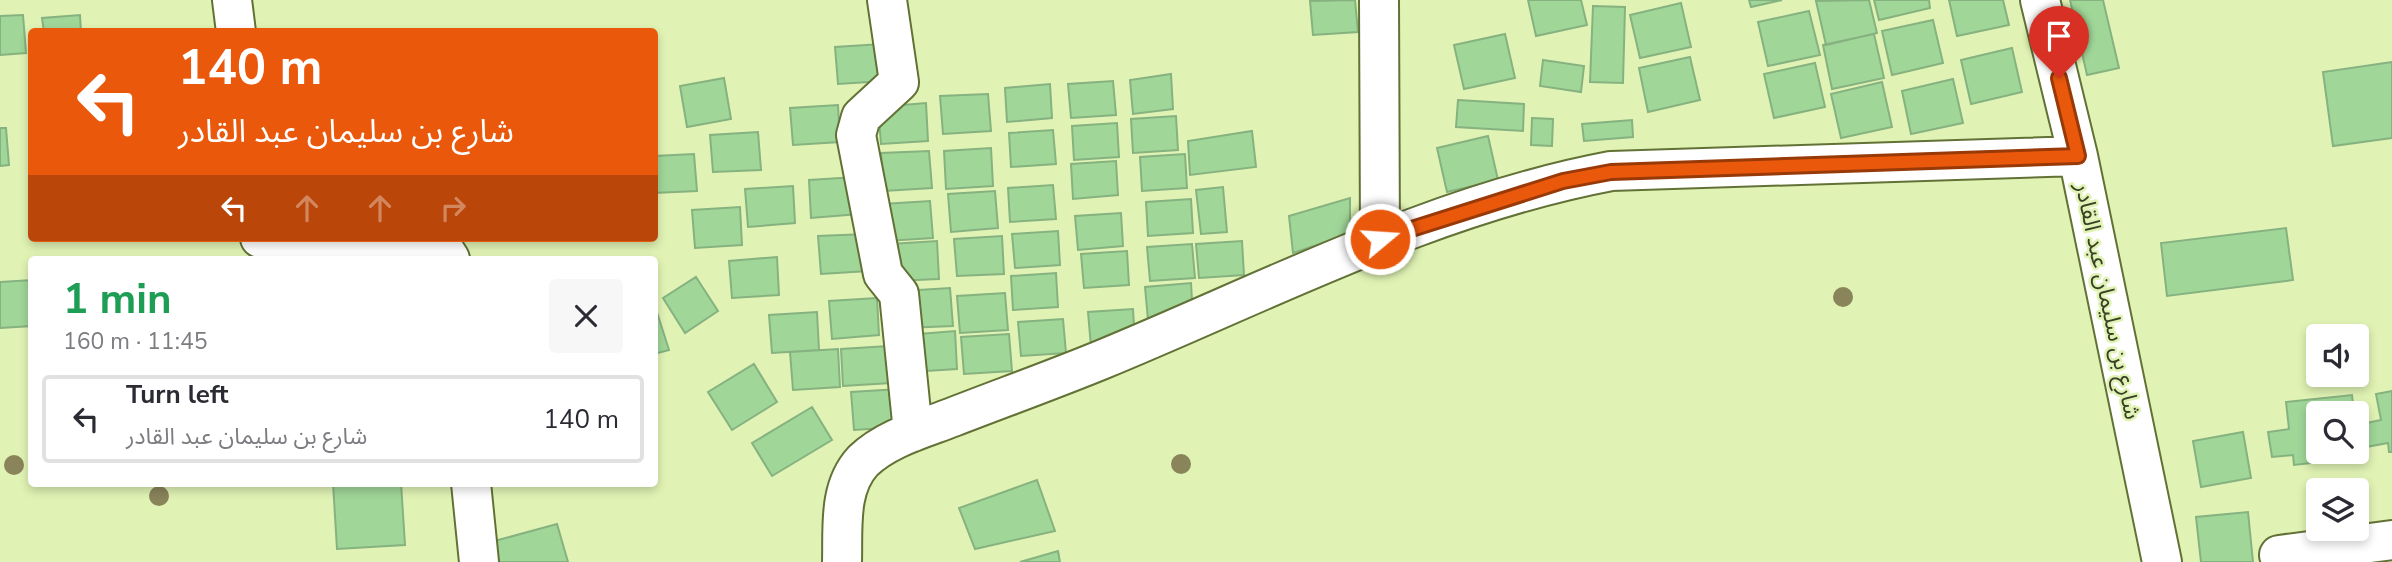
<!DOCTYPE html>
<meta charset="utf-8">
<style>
:root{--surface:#fff;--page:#f7f7f7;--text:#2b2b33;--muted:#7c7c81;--line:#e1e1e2}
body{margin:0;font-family:"Nunito Sans","Noto Sans Arabic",sans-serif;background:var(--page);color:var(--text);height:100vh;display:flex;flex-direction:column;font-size:26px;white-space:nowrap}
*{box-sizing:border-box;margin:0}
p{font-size:23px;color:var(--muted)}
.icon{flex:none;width:38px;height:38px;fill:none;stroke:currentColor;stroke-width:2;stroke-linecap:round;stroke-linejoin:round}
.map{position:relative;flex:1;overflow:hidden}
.details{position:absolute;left:28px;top:256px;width:630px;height:231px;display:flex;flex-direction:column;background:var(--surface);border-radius:7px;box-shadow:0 4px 10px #0003}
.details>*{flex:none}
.top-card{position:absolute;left:28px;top:28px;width:630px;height:214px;border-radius:7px;box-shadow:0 4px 10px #0003;background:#ea580c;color:#fff;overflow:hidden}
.fabs{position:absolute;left:2306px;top:324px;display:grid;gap:14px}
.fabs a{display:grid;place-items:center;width:63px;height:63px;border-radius:7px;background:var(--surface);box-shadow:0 4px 10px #0003;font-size:35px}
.pin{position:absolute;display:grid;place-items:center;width:60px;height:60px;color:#fff;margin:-72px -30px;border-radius:50% 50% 50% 0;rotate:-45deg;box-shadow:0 0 7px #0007}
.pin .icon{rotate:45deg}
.me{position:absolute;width:77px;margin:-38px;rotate:72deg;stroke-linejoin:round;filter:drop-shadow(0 0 5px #0008)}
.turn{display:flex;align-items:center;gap:24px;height:147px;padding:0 35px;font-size:32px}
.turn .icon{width:91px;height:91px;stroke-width:2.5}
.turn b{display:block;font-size:49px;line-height:60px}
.lanes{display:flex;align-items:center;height:66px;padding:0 35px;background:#0003;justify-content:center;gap:35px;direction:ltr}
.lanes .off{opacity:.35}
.round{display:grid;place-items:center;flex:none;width:74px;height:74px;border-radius:7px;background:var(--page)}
.head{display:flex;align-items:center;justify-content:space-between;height:119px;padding:0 35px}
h1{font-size:42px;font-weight:700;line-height:52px;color:#1e9e55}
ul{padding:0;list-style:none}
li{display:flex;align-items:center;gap:21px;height:88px;margin:0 14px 10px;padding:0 21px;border:4px solid var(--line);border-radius:7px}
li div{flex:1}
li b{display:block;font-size:26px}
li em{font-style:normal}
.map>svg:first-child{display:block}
.building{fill:#a0d698;stroke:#86b280;stroke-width:2}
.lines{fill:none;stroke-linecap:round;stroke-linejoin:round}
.minor-casing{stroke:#627136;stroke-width:42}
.minor{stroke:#fff;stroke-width:38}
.tree{fill:#8a845b}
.route-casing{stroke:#983908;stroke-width:18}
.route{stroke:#ea580c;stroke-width:12}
.labels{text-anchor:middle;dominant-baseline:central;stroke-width:5;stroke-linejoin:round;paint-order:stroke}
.street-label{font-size:23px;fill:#384026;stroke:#e0f3b4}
</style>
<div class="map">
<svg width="2392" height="562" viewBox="0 0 2392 562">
<rect width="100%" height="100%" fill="#e0f3b4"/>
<path class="building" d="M1355,0L1358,32L1313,35L1310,1Z
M1528,0H1581L1587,25L1536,36Z
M1749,0H1782L1751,7Z
M1869,0L1877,33L1826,45L1816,1Z
M1874,0H1929L1930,8L1879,20Z
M1949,0H2003L2009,25L1957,36Z
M2070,0H2103L2119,68L2087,75Z
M1681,3L1691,47L1640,58L1630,15Z
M1593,6L1625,7L1623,83L1590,82Z
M1809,11L1820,55L1768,66L1758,22Z
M23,15L26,53L0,55V16Z
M80,15L81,32H44L42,18Z
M1933,20L1943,63L1892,75L1882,31Z
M1505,34L1515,78L1464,89L1454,45Z
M1874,34L1884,78L1832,89L1823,45Z
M882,44L885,81L838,84L835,47Z
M2012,48L2022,92L1971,104L1961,60Z
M1690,57L1700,100L1648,112L1639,68Z
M1543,60L1584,66L1581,92L1540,86Z
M2392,62V138L2333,146L2323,72Z
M1815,63L1825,107L1774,118L1764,74Z
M1171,74L1173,109L1133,114L1130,80Z
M724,78L731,119L687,127L680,86Z
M1953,79L1963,123L1911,134L1902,91Z
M1113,81L1116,115L1071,118L1068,84Z
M1882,82L1892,127L1841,138L1831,94Z
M1050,84L1052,118L1007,122L1005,88Z
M988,94L991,131L943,134L940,96Z
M1458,100L1524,104L1523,131L1456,127Z
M926,103L928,141L881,144L878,107Z
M838,105L840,142L793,145L790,108Z
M1176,116L1178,150L1133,153L1131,119Z
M1532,118L1553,119L1552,146L1531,145Z
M1632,120L1633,137L1584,141L1582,124Z
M1117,123L1119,157L1074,160L1072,126Z
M0,128H6L9,165L0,166Z
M1053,130L1056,164L1011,167L1009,133Z
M1252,131L1256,167L1190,175L1188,141Z
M758,132L761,170L713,172L710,135Z
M1488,136L1498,180L1447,192L1437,148Z
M991,148L993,186L946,189L944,151Z
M929,151L932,188L884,191L881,153Z
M694,154L697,191L654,193V156Z
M1185,154L1187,188L1142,191L1140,157Z
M1116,161L1118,195L1073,199L1071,164Z
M856,177L859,214L811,218L809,180Z
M1053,185L1056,219L1010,222L1008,188Z
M793,186L795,223L748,227L745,189Z
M1223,187L1227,232L1201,234L1196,190Z
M995,191L998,228L951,232L948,194Z
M1350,198V234L1293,253L1289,216Z
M1191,199L1193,233L1148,236L1146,202Z
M930,201L933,238L886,241L883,204Z
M740,207L742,245L695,248L692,210Z
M1121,213L1123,246L1078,250L1075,216Z
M2286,228L2293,280L2167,296L2161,243Z
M1058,231L1060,265L1015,268L1012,234Z
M866,234L868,271L821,274L818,236Z
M1002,236L1004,274L957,276L954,239Z
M937,241L939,279L892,281L890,244Z
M1242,241L1244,275L1199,278L1196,244Z
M1192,244L1195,278L1150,281L1147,247Z
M1127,251L1129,285L1084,288L1081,254Z
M777,257L779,295L732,298L729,261Z
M1056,273L1058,307L1013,310L1011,276Z
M696,277L718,311L685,333L663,298Z
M32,280V326L0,328V282Z
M1191,283L1193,317L1148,320L1145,287Z
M950,288L953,326L905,328L902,291Z
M1005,293L1008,330L960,333L957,296Z
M877,298L879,335L832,339L829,301Z
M655,306L669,350L654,354V307Z
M1133,309L1135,343L1091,347L1088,312Z
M817,312L819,350L772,353L769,315Z
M1063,319L1066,353L1021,356L1018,322Z
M955,331L957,369L910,372L907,335Z
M1009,334L1012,371L964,374L961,337Z
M888,346L891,383L843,386L841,349Z
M838,349L840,387L793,390L790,352Z
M754,364L777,402L732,430L708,392Z
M899,389L901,427L854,430L851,392Z
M2392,391V452H2389L2388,443L2366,447L2361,424L2381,420L2376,394Z
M2352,395L2354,413H2319V452H2337L2338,460L2294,465L2293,455L2272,457L2268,432L2289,429L2286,402Z
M812,407L832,440L772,476L752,443Z
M2243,432L2251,478L2201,487L2193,441Z
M1037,480L1055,531L975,549L959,508Z
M333,483H401L405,545L337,549Z
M2248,512L2253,562H2201L2196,517Z
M557,524L568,562H497L491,542Z
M1058,551L1060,562H1020Z"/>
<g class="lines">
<g class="minor-casing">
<path id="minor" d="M232,0L236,32
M887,0L899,82L861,117L856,135L883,274L899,294L913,432
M1379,0L1380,239
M2040,0L2078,156L2162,562
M260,238L429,244L443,248L450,259
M471,483L479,562
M2279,555L2392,540
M842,562C843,528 838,488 863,461C887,438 922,429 953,417C1002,398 1052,380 1101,360C1269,291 1431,205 1611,171L2078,156"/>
</g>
<use href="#minor" class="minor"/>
</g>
<g class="tree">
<circle cx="1843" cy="297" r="10"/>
<circle cx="1181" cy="464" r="10"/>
<circle cx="14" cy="465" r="10"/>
<circle cx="159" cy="496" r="10"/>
</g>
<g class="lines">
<g class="route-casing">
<path id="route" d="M1380,239L1563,181L1611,172L2078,156L2059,78"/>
</g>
<use href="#route" class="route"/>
</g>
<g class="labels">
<g class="street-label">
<text transform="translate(2108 301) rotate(78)">شارع بن سليمان عبد القادر</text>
</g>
</g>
</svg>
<div class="fabs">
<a><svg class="icon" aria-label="sound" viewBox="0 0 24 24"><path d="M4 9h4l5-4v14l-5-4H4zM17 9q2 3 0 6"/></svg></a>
<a><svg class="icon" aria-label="search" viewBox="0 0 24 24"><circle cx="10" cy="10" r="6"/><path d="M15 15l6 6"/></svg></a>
<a><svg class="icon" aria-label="layers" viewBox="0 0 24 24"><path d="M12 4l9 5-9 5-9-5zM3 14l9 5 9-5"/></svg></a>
</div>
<div class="pin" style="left:2059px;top:78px;background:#d93025"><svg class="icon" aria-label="arrive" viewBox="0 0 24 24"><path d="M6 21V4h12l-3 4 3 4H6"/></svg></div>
<svg class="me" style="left:1380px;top:239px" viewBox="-20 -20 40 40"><circle r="17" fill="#ea580c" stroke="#fff" stroke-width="3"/><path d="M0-11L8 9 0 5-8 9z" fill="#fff"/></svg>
<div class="top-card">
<div class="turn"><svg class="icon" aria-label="left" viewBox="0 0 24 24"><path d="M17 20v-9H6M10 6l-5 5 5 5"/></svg><div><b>140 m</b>شارع بن سليمان عبد القادر</div></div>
<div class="lanes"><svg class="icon" aria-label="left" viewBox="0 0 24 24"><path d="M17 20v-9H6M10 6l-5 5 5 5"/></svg><svg class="icon off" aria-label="ahead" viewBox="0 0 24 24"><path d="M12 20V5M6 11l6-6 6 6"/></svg><svg class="icon off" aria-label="ahead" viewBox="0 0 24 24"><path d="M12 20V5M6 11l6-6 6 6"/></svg><svg class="icon off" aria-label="right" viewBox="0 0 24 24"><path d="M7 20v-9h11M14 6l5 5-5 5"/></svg></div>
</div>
<section class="details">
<div class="head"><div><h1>1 min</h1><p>160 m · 11:45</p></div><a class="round"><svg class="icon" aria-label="close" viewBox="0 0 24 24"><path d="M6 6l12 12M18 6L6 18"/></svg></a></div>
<ul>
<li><svg class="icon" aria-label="left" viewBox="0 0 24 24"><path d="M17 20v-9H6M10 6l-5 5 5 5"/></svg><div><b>Turn left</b><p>شارع بن سليمان عبد القادر</p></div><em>140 m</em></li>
</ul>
</section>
</div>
